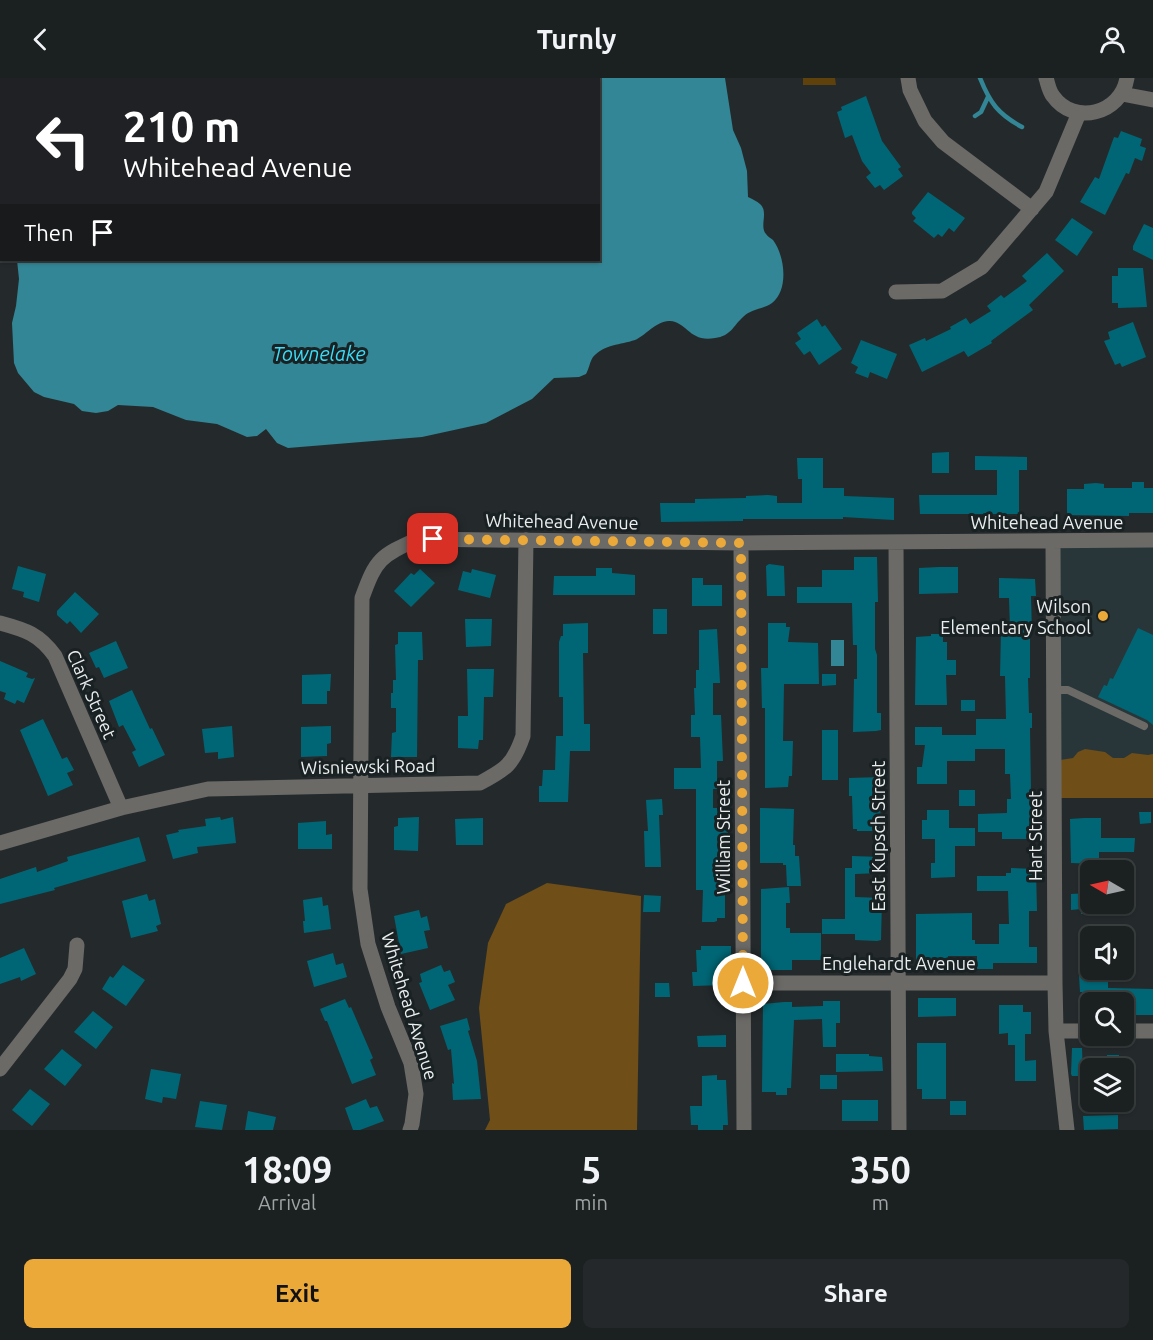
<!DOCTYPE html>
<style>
:root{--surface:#1b2021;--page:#24282a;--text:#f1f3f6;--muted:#a0a3a5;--line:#393e3f;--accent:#eba93a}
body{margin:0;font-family:Ubuntu,sans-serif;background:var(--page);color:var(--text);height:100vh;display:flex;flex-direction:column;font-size:22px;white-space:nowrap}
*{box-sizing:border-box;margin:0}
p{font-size:20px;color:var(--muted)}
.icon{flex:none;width:33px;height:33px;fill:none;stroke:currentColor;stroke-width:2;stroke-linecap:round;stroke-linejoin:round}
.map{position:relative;height:1052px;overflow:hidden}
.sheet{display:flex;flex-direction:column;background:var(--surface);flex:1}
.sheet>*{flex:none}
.hud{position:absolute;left:0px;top:0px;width:600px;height:183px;box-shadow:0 2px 4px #0004,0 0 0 2px var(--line);background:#202124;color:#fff;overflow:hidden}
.needle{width:39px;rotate:279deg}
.controls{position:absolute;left:1080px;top:782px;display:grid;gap:12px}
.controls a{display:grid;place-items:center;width:54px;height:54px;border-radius:9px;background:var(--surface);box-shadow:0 2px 4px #0004,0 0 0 2px var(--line);font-size:30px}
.pin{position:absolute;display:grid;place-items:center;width:51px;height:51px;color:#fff;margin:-26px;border-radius:12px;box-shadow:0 3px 9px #0006}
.me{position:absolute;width:66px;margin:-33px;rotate:0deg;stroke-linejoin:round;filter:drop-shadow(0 0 4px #0008)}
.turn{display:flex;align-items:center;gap:21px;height:126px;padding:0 24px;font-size:27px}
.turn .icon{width:78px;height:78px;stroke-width:2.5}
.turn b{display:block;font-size:42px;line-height:51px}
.then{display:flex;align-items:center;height:57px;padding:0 24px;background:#0003;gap:12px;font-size:22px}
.eta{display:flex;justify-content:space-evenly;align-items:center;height:102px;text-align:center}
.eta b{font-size:36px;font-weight:600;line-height:42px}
.cta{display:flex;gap:12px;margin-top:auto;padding:12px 24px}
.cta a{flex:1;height:69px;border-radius:9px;background:var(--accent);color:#111;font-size:24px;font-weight:600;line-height:69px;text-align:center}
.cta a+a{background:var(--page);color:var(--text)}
header{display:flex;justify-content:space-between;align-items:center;height:78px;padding:0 24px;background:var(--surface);font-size:27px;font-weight:600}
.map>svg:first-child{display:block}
.built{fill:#283639}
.green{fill:#5f410b}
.forest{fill:#6f4e18}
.water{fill:#338695}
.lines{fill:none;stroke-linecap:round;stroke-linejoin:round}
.stream{stroke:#338695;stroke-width:4.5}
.building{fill:#006675}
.lane{stroke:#6b6a67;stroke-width:8}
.street{stroke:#6b6a67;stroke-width:15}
.route{stroke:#eba93a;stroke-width:10;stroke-dasharray:0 18}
.poi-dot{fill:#eba93a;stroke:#1a2122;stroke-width:2}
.labels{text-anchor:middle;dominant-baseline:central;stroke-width:6;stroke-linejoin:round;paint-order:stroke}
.street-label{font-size:18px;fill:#eaeeef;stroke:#1a2122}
.poi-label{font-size:18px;fill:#eaeeef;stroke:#1a2122;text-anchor:end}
.water-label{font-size:20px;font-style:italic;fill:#3addf8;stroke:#1a2122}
</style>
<header><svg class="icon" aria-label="back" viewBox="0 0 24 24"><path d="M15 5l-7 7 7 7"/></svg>Turnly<svg class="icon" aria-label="person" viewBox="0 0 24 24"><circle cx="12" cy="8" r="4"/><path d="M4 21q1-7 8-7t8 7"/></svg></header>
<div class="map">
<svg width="1153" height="1052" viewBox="0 0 1153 1052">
<rect width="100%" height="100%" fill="#242a2c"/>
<path class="built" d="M1153,462V720H1054L1053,463Z"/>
<path class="green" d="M803,0H835L836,7H803Z"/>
<path class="forest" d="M1085,671L1105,674L1113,680H1124L1132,675L1148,677L1153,676V720H1054V683L1073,680L1078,674Z
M547,805L641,818L637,1052H485L490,1042L479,930L488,865L506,826Z"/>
<path class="water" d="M0,0H725L733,52L741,70L747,93L748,119C752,121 757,123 760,126C769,134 759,148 766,156C768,159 771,160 773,162C785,178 789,212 772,225C764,231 751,231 743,239C733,248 731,258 715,260C690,265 687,244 670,243C657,242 645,258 635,262C620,267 605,266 593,279C590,283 589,291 586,296L579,299L554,300L532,321L486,345L422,359L288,370L277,365L266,351L257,358L247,359L217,346L186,342L153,329L118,327L108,333L96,335L82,333L74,326L44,319L34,314L18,295L14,285L12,245L16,228L19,201L17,182H598V2H2L1,128Z
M831,562H844V588H831Z"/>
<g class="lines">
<path class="stream" d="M980,0C990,25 998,36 1022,49
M975,38L981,34L988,19"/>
</g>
<path class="building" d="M866,18L882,63L901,89L898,91L903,98L884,112L880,107L875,110L866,99L871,95L862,83L852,57L845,60L837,34L842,32L841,29Z
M1121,53L1142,61L1140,68L1146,70L1142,83L1135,80L1129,96L1126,95L1105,137L1080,124L1095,99L1099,101L1114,59L1118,60Z
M928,114L965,140L954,154L949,150L942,159L938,156L934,160L913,143L916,140L912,136V134Z
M1072,140L1093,154L1077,178L1055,162Z
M1144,146L1153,150V182L1133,172V168Z
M1047,175L1064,193L1029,227L1033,232L991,263L992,265L968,279L964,273L922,294L909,267L925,260L926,263L951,251L950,249L966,240L970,246L991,233L987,228L1001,217L1004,220L1027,203L1022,198Z
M1118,190H1143L1147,229L1118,230V225H1112V198H1118Z
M817,241L822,249L825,247L842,271L819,287L810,273L804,277L795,265L801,261L797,255Z
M1133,244L1146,279L1122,289L1120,285L1115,287L1104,263L1110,261L1108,254Z
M861,262L897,276L887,301L870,294L868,300L855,295L858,289L851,285Z
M949,374V395H932V375Z
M975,378L1027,379V392H1019V436H920L919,417H997V392H975Z
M797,380H823V410H844V418L894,420V442L843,439V441H743V443L661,444L660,425H695V421L746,420V418L768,417L777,418V425H802V401H798Z
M1132,404H1144V410H1153V435H1129V438L1067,437V411H1084V406L1096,405L1104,406V410H1132Z
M854,479H877L878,524H875V571L877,577V635H881V652L876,653L853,654L854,601H857V567H853L852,525H797V509H822V492H854Z
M769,486L784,488L785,518H767L766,488Z
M18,488L46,496L39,524L23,519L24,514L12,511Z
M939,489H958V515L919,516V490Z
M596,490H612V495L635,497V517H553L554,498H596Z
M420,491L435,505L411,529L394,513L411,495L414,497Z
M472,491L496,497L490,520L458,512L463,493L471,495Z
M692,500H703V507H722V528H692Z
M999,500L1035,501L1036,518H1031L1032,556H1030V600H1028L1029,635H1032V650H1030L1031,714L1036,715L1037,760L1032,761H1002V754H978V736L1007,735V721H1011L1010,696H1005V671H975V683H947V706H917V689H922L925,667H915V649H942V657H976V641H1006L1005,598H1000L1001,551H1010L1009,520H999Z
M75,514L99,536L81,555L70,543L67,546L57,537V533Z
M653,531H667V556H653Z
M465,541H492L491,568L466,569Z
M588,545V575H583L584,646H590V673H570L568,724H539V708H542L543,692H555L556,658H563V619H559V564L561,558H563V546Z
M768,545H786V549H790L788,564L818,565L819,606H784L783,663H793L792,698H789L788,709L765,710V630H762L761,590H768Z
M1138,550L1153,557V647L1147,642L1098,619L1104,607L1107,608L1110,600L1113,601Z
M717,551L720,605H713V637H721L723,683H717V711H713V730H727L728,759H725V840H717V843L714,844H702L703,812H696V711H674V690H701L700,659H691V637H695L694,610H696V592H699V552Z
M398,554H422L423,582H418L417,679H391L392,655L396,654V630H391V615H393V602H396L395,567L398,566Z
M931,556H943V564H947V582H956V597H946L947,627H915L916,559L931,558Z
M116,563L128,590L104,600L99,589L96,590L89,575Z
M0,583L28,595L26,599L32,601L35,600L24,625L17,622L15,626L4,621L6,615L0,613Z
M467,591H494L493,619H484L483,662H479L478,671L458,670V638H468Z
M331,596L330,613H327V626H302V597Z
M822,596H836V607L822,608Z
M132,612L150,651L152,650L165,677L139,689L132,674L136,672L123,647L119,649L109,623Z
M961,622H975V633H961Z
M43,641L62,681L67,679L74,692L67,695L73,707L48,718L20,652Z
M232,648L234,679L218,681V674L205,675L202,651Z
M331,648V665L327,666V678L301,679V649Z
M822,652H838V702H822Z
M881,699L880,753H857V751H853L852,718H849V700Z
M959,712H975V728H959Z
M662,721L663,737H659L661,789H645L644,753H648L646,722Z
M760,730L794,731L793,767H795V778H799L801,808H787L786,787H783V785H760Z
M927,732H949V750H975V768H955V799L931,800V785H935V761H922V742H927Z
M1139,734H1151V745L1140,746Z
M220,739L221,742L233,739L236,765L197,769L198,775L173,781L166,757L179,754L178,752L206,748L205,741Z
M419,739L418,773L394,772V749L398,748V740Z
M483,740V767H456L455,741Z
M1084,740H1101V760H1135L1134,774H1099V786L1071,785L1070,741Z
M326,743V757L332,756V771H298V745Z
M139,759L146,783L54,810L55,812L0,826V801L36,789L37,794L68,783L67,779Z
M852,778L881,779V795L855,796V819L882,820L881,862L877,863L855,862V856H822V841H845V790H852Z
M1011,790L1036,791L1037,833H1029V869H1037V885H993V891H977V878H948V880H941V884H935V890H916V836L972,835V862H975V866H999V846H1009L1008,813H977V798H1006V795H1011Z
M789,809L790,825H786V850H790V855H821V882H792V892H761V811Z
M1090,815V825H1100V836H1081V831L1071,832V816Z
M147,816L149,823L155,821L161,846L156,848L158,853L131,860L122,823Z
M644,817L661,818L660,834H643Z
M322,819L323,828L328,827L331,851L304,855L303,843H305L303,822Z
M419,832L421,840L427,838L430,852L424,853L428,870L401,876L394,838Z
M701,868H731V888L726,889V907L693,908L692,894H697L696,872H701Z
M24,870L36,896L21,903L20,899L0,906V880Z
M333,875L336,887L343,885L347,899L314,909L307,883Z
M123,887L145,902L126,928L102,911L110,898L113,900Z
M441,887L444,894L450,892L455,904L448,907L455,922L430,932L419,905L422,904L420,896Z
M1108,896V910L1153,911V937H1125V924H1090V930L1082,923V914H1080L1079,897Z
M655,905H669L670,919H655Z
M918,920H956V938L918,939Z
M345,921L349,930L351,929L373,980L370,982L376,997L352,1006L327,943H325L320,931Z
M823,923H840V945H836V969H823L822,941L794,942L791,1010H787V1017H776V1014H762L763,926L784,924H792V929L823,928Z
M999,927H1023V934H1031V956H1025V983L1036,982V1003H1015V967H1008V955L999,956Z
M93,933L113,949L96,971L74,954Z
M467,940L470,952L468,953L477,983L481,1021L453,1022L452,1005L454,1006L451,971L448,972L440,948Z
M726,957V969H698L697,958Z
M917,965H946V1021H922V1011H917Z
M1072,970H1082L1083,998H1072L1071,996Z
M62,971L82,987L65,1008L44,991Z
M836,976H869V978L882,979L883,993L836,994Z
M1107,977H1119V990H1107Z
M151,991L181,996L176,1021L163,1019L162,1025L145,1021Z
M717,997V1002H726L728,1047H723V1052H698V1047H691L690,1028H702V998Z
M820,997H837V1011H820Z
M30,1011L50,1026L32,1048L12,1032Z
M366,1021L370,1030L377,1028L384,1043L360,1052H353L345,1030Z
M842,1022H878V1043H842Z
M200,1023L227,1027L222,1052L195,1049Z
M950,1023H966V1037H950Z
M248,1033L276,1039L273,1052H245Z
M1118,1037V1051L1084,1052L1083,1038Z"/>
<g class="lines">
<path class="lane" d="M1054,612H1068L1144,648"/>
<path class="street" d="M908,0L910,12L925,43L943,64L1032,131
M1046,0C1048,6 1049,13 1053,18C1074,48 1121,36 1127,0
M1122,16L1153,22
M896,214L942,213L982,189L1046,114L1079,35
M1053,463L1055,905L1056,953L1067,1052
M896,464L899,1052
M741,465L744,1052
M0,545C26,552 39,556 55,578L121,730
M0,765L121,730L208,711L480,705C506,691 513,687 523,658L526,462
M743,905H1055
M1056,953H1090
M1124,953H1153
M0,991L70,901L75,891L77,867
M410,1052L412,1046L416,1016L411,985L388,929L368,866L360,811L362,520C376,481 380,478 418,461L741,465L1153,462"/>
</g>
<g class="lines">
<path class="route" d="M433,461L741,465L743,905"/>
</g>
<circle class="poi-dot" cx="1103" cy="538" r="6"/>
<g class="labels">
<g class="street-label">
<text transform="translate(562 443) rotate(1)">Whitehead Avenue</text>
<text x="1047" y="444">Whitehead Avenue</text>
<text transform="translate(92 616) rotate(66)">Clark Street</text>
<text transform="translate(368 688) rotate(-1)">Wisniewski Road</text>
<text transform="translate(878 758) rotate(-90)">East Kupsch Street</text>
<text transform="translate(1035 758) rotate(-90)">Hart Street</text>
<text transform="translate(723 759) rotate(-90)">William Street</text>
<text x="899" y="885">Englehardt Avenue</text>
<text transform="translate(410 928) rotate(73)">Whitehead Avenue</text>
</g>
<g class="poi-label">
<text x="1091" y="528">Wilson<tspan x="1091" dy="21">Elementary School</tspan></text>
</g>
<g class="water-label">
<text x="319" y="275">Townelake</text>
</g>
</g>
</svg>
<div class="controls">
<a><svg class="needle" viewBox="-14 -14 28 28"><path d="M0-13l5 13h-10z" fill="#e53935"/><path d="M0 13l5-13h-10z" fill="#a0a3a5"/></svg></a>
<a><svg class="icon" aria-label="sound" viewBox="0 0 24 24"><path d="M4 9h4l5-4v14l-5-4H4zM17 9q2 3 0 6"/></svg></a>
<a><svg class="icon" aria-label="search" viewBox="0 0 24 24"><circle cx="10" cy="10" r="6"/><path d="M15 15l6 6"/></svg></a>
<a><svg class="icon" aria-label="layers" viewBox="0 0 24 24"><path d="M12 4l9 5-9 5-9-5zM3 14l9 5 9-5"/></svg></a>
</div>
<div class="pin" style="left:433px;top:461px;background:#d93025"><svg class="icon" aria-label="arrive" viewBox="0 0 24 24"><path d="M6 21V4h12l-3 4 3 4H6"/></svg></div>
<svg class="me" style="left:743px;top:905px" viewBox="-20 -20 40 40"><circle r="17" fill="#eba93a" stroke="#fff" stroke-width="3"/><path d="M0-11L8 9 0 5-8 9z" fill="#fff"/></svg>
<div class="hud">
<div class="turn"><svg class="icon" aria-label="left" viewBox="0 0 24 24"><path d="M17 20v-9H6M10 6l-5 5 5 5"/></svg><div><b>210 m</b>Whitehead Avenue</div></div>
<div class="then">Then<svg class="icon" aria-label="arrive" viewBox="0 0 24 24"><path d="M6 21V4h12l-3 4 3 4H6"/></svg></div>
</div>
</div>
<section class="sheet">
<div class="eta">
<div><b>18:09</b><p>Arrival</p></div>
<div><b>5</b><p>min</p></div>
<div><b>350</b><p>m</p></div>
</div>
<div class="cta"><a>Exit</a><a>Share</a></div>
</section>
